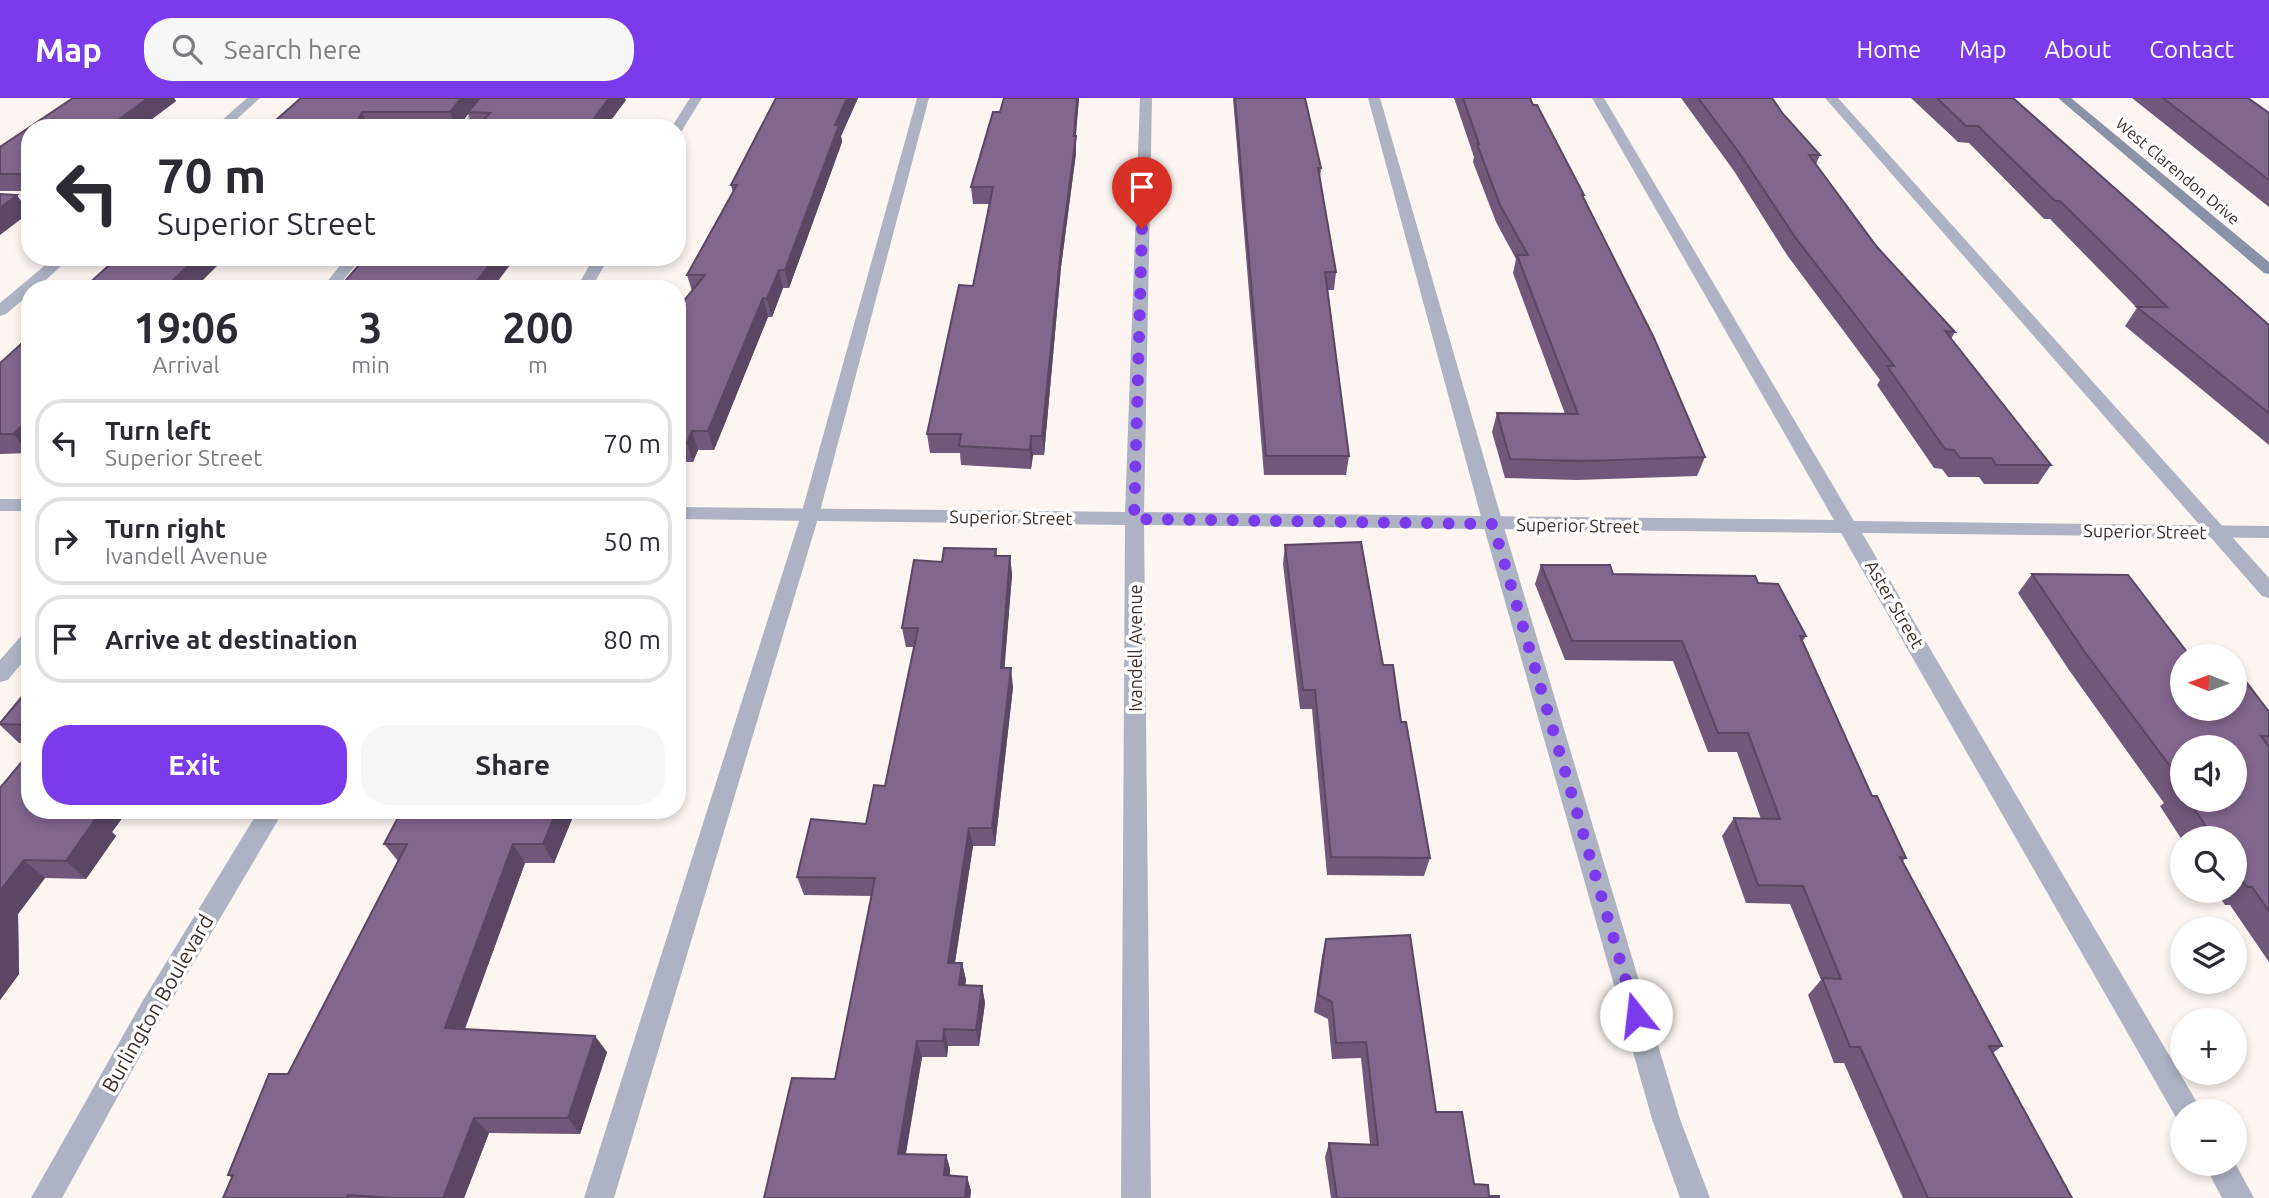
<!DOCTYPE html>
<meta charset="utf-8">
<style>
:root{--surface:#fff;--page:#f7f7f7;--text:#2b2b33;--muted:#7c7c81;--line:#e1e1e2;--accent:#7c3aed}
body{margin:0;font-family:Ubuntu,sans-serif;background:var(--page);color:var(--text);height:100vh;display:flex;flex-direction:column;font-size:26px;white-space:nowrap}
*{box-sizing:border-box;margin:0}
p{font-size:23px;color:var(--muted)}
.icon{flex:none;width:38px;height:38px;fill:none;stroke:currentColor;stroke-width:2;stroke-linecap:round;stroke-linejoin:round}
.map{position:relative;flex:1;overflow:hidden}
.sheet{position:absolute;left:21px;top:182px;width:665px;height:539px;display:flex;flex-direction:column;background:var(--surface);border-radius:28px;box-shadow:0 4px 10px #0003}
.sheet>*{flex:none}
.banner{position:absolute;left:21px;top:21px;width:665px;height:147px;border-radius:28px;box-shadow:0 4px 10px #0003;background:#fff;color:var(--text);overflow:hidden}
.needle{width:46px;rotate:271deg}
.tools{position:absolute;left:2170px;top:546px;display:grid;gap:14px}
.tools a{display:grid;place-items:center;width:77px;height:77px;border-radius:50%;background:var(--surface);box-shadow:0 4px 10px #0003;font-size:35px}
.pin{position:absolute;display:grid;place-items:center;width:60px;height:60px;color:#fff;margin:-72px -30px;border-radius:50% 50% 50% 0;rotate:-45deg;box-shadow:0 0 7px #0007}
.pin .icon{rotate:45deg}
.me{position:absolute;width:77px;margin:-38px;rotate:344deg;stroke-linejoin:round;filter:drop-shadow(0 0 5px #0008)}
.turn{display:flex;align-items:center;gap:24px;height:147px;padding:0 21px;font-size:32px}
.turn .icon{width:91px;height:91px;stroke-width:2.5}
.turn b{display:block;font-size:49px;line-height:60px}
.eta{display:flex;justify-content:space-evenly;align-items:center;height:119px;text-align:center}
.eta b{font-size:42px;font-weight:700;line-height:49px}
.action{display:flex;gap:14px;margin-top:auto;padding:14px 21px}
.action a{flex:1;height:80px;border-radius:28px;background:var(--accent);color:#fff;font-size:28px;font-weight:700;line-height:80px;text-align:center}
.action a+a{background:var(--page);color:var(--text)}
ul{padding:0;list-style:none}
li{display:flex;align-items:center;gap:21px;height:88px;margin:0 14px 10px;padding:0 7px;border:4px solid var(--line);border-radius:28px}
li div{flex:1}
li b{display:block;font-size:26px}
li em{font-style:normal}
header{display:flex;align-items:center;gap:42px;box-sizing:border-box;height:98px;padding:0 35px;background:var(--accent);color:#fff}
header strong{font-size:33px}
nav{display:flex;gap:38px;margin-inline-start:auto;font-size:24px}
.search{width:490px;height:63px;background:var(--page);display:flex;align-items:center;gap:18px;box-sizing:border-box;padding:0 24px;border-radius:28px;color:var(--muted);font-size:26px}
.map>svg:first-child{display:block}
.lines{fill:none;stroke-linecap:round;stroke-linejoin:round}
.service{fill:#adb3c2;fill-rule:evenodd}
.minor{fill:#adb3c2;fill-rule:evenodd}
.secondary{fill:#8a92a7;fill-rule:evenodd}
.wall{fill:#6f587a;fill-rule:evenodd}
.shaded-wall{fill:#5a4763}
.building{fill:#81668e;stroke:#5a4763;stroke-width:2}
.route{stroke:#7c3aed;stroke-width:12;stroke-dasharray:0 21.6}
.labels{text-anchor:middle;dominant-baseline:central;stroke-width:7;stroke-linejoin:round;paint-order:stroke}
.far-street-label{font-size:16px;fill:#3c2e27;stroke:#fff}
.street-label{font-size:18px;fill:#3c2e27;stroke:#fff}
.near-street-label{font-size:21px;fill:#3c2e27;stroke:#fff}
</style>
<header>
<strong>Map</strong>
<div class="search"><svg class="icon" aria-label="search" viewBox="0 0 24 24"><circle cx="10" cy="10" r="6"/><path d="M15 15l6 6"/></svg>Search here</div>
<nav><a>Home</a><a>Map</a><a>About</a><a>Contact</a></nav>
</header>
<div class="map">
<svg width="2269" height="1100" viewBox="0 0 2269 1100">
<rect width="100%" height="100%" fill="#fdf5f1"/>
<g class="lines">
<path class="service" d="M483,0H496L472,30H459Z
M917,0H929L819,417L614,1100H584L801,417Z
M1368,0H1380L1503,426L1680,1021L1710,1100H1680L1652,1021L1483,426Z
M1825,0H1838L2269,480V500L2262,498Z
M347,159H362L336,191H321Z
M30,534V555L8,582L0,584V562L23,536Z"/>
<path class="minor" d="M247,0H260L227,30H213Z
M690,0H702L681,34L677,35V30H671Z
M1140,0H1152L1144,414L1834,422L1592,0H1604L1854,423L2269,428V440L1862,435L2202,1013H2182V1025L2178,1023L1841,435L1144,427L1151,1100H1121L1125,427L677,421V409L1125,414Z
M55,159H71L36,191H30V196L6,216L0,218V205Z
M594,159H609L591,191H576Z
M0,401H30V413H0Z
M259,712H284L160,922L62,1100H31L142,904Z
M2235,1065L2254,1100H2222L2204,1066Z"/>
<path class="secondary" d="M2058,0H2071L2269,164V176L2264,175Z"/>
</g>
<path class="wall" d="M73,0H174L176,3L140,30H30V93H0V49Z
M301,0L626,2L605,30H474L468,16L458,30H264L268,29Z
M776,0H858L841,38L842,44L789,190H783L772,219H768L714,352H698L693,364H677V211L692,193L687,177L733,95L731,87Z
M1079,0L1076,38V55L1061,169L1044,357H1033L1031,371L961,367L960,355H930L927,336L973,188L990,106H973L971,89Z
M1233,0H1305L1321,70L1320,81L1336,174L1334,192H1328L1349,358L1346,377H1264Z
M1454,0H1530L1584,97L1583,100L1705,359L1697,378L1577,382L1505,380L1492,334L1497,315L1565,316L1513,175L1516,161L1496,124L1473,64L1474,59Z
M1681,0H1772L1783,16L1820,57L1816,66L1877,149L1955,234L1951,241L2051,367L2038,386H1984L1979,379H1948L1942,371L1934,370L1877,287L1880,282L1787,157L1734,73Z
M1911,0H2013L2269,227V347L2125,228L2137,210L2050,121H2044L1969,45L1958,44Z
M2132,0H2248L2269,15V109Z
M0,265L29,355L0,356Z
M1285,447L1383,567L1401,624L1430,760L1424,778L1327,777L1312,611H1300L1283,466Z
M996,451L997,458H1010L1012,477L1004,570L1013,589L995,748H973L955,865H962L966,882L965,887L982,888L985,905L979,948H948L947,959H922L906,1056L946,1057L950,1071V1078L967,1079L971,1093L970,1100H764L835,981L872,798L804,797L797,779L866,726L885,688L914,549H906L902,530L942,464Z
M1541,467L1613,476L1758,485L1806,538L1802,544L1872,698L1906,760L1902,764L2002,948L1993,955L2072,1100H1903L1844,965H1834L1808,897L1821,882L1790,806L1746,805L1722,738L1734,720L1761,721L1737,654H1708L1673,563L1565,562L1535,486Z
M2032,476L2182,558L2269,614V864L2230,807H2225L2216,793H2235V740H2182V742L2160,708L2164,705L2069,572L2018,495ZM2182,649L2235,702H2182Z
M30,589V645H19L0,627V625Z
M0,690L30,712H128L112,734L116,738L86,781L45,780L18,816L19,876L0,902Z
M402,712H568L572,721L554,765H525L465,931L607,954L580,1036L489,1035L464,1100H223L232,1080L228,1077L288,976L398,763L384,746Z
M1326,841L1436,1014L1474,1086L1489,1098L1499,1100H1331L1325,1059L1329,1045L1370,1046L1361,960L1332,961L1328,921L1314,914L1322,858Z"/>
<path class="shaded-wall" d="M148,0H174L176,3L140,30H107Z
M461,0H480L458,30H456L450,14Z
M609,0H625L626,2L605,30H587Z
M847,0H858L841,38L842,44L789,190L785,172L835,27Z
M1077,0H1079L1075,42L1076,38V55L1061,169L1044,357L1042,338L1061,151Z
M362,14L369,30H354Z
M17,97L29,115L0,137V110Z
M197,159H226L194,191H164Z
M495,159H516L492,191H471Z
M779,172L783,190L772,219L767,201Z
M763,200L768,219L714,352L708,333Z
M30,320V354L29,355L13,336Z
M692,333L698,352L693,364L687,345Z
M1031,338L1033,357L1031,371L1030,352Z
M1010,458L1012,477L1003,589L1001,570Z
M1011,570L1013,589L995,748L992,730Z
M95,712H128L112,734L116,738L86,781L66,763L89,720Z
M557,712H568L572,721L554,765L543,746Z
M969,730L973,748L952,882L948,865Z
M513,746L525,765L459,946L445,930Z
M24,762L45,780L18,816L19,876L0,902V793Z
M962,865L966,882L963,904L959,887Z
M982,888L985,905L979,948L976,932Z
M944,931L948,948L947,959L943,943Z
M595,938L607,954L580,1036L568,1020Z
M917,943L922,959L903,1071L898,1056Z
M474,1020L489,1035L464,1100H443Z
M946,1057L950,1071L948,1092L944,1077Z
M967,1079L971,1093L970,1100H965Z"/>
<path class="building" d="M73,0H148L107,30H30V76H0V49Z
M301,0H461L450,14H362L354,30H264L268,29Z
M480,0H609L587,30H476L490,15L468,14Z
M776,0H847L835,27H839L785,172H779L767,201L763,200L708,333H692L687,345H677V211L705,177H687L737,87H731Z
M1004,0H1077L1074,38H1076L1061,151L1042,338H1031L1030,352L959,348L961,336H927L959,187L973,188L993,89H971L993,14H1000Z
M1235,0H1305L1321,70H1318L1336,174H1325L1349,358H1266Z
M1463,0H1530L1533,7H1537L1584,97H1582L1654,240L1705,359L1584,363L1510,361L1497,315L1578,316L1517,157H1528L1500,107L1477,46H1479Z
M1698,0H1772L1783,16L1820,57H1809L1877,149L1955,234L1945,233L2051,367H1996L1992,360H1960L1954,352L1945,351L1887,268H1894L1795,139L1740,56Z
M1937,0H2013L2269,227V315L2137,209H2167L2060,103H2055L1978,28H1966Z
M2163,0H2248L2269,15V82Z
M0,96L17,97L0,110Z
M118,159H197L164,191H83Z
M366,159H495L471,191H338Z
M30,238V320L13,336H0V265Z
M1361,444L1383,567H1393L1401,624H1406L1430,760L1331,759L1315,592H1303L1285,447Z
M944,450L996,451L995,458H1010L1001,570H1011L992,730H969L948,865H962L959,887L982,888L976,932L944,931L943,943H917L898,1056L946,1057L944,1077L967,1079L965,1100H764L792,980L835,981L875,780L797,779L811,721L866,726L874,687L885,688L918,530H902L914,462L942,464Z
M1541,467H1610L1613,476L1755,478L1758,485L1778,486L1806,538H1800L1872,698H1877L1906,760L1900,759L2002,948H1989L2072,1100H1928L1860,949H1850L1822,880L1841,881L1803,788L1758,787L1734,720L1780,721L1748,635H1718L1682,543H1572Z
M2032,476L2128,477L2190,558H2182V611H2235V569L2269,614V638H2261L2269,649V813L2252,789H2247L2235,771V740H2214L2188,702H2235V649H2182V684L2084,553Z
M30,589V627L0,626V625Z
M30,654V712H95L89,720H96L66,763L24,762L0,793V690Z
M402,712H557L543,746H513L445,930L595,938L568,1020H474L443,1100H393L348,1097L347,1100H223L233,1077H228L269,976H288L407,746H384Z
M1410,837L1436,1014H1462L1474,1086L1488,1087L1489,1098H1499V1100H1337L1329,1045L1378,1047L1366,944L1336,945L1332,904L1318,897L1326,841Z"/>
<g class="lines">
<path class="route" d="M1142,131L1134,421L1493,426L1636,917"/>
</g>
<g class="labels">
<g class="far-street-label">
<text transform="translate(2178 73) rotate(40)">West Clarendon Drive</text>
</g>
<g class="street-label">
<text transform="translate(1011 419) rotate(1)">Superior Street</text>
<text transform="translate(1578 427) rotate(1)">Superior Street</text>
<text transform="translate(2145 433) rotate(1)">Superior Street</text>
<text transform="translate(1895 506) rotate(60)">Aster Street</text>
<text transform="translate(1135 550) rotate(-90)">Ivandell Avenue</text>
</g>
<g class="near-street-label">
<text transform="translate(157 905) rotate(-60)">Burlington Boulevard</text>
</g>
</g>
</svg>
<div class="tools">
<a><svg class="needle" viewBox="-14 -14 28 28"><path d="M0-13l5 13h-10z" fill="#e53935"/><path d="M0 13l5-13h-10z" fill="#7c7c81"/></svg></a>
<a><svg class="icon" aria-label="sound" viewBox="0 0 24 24"><path d="M4 9h4l5-4v14l-5-4H4zM17 9q2 3 0 6"/></svg></a>
<a><svg class="icon" aria-label="search" viewBox="0 0 24 24"><circle cx="10" cy="10" r="6"/><path d="M15 15l6 6"/></svg></a>
<a><svg class="icon" aria-label="layers" viewBox="0 0 24 24"><path d="M12 4l9 5-9 5-9-5zM3 14l9 5 9-5"/></svg></a>
<a>+</a>
<a>−</a>
</div>
<div class="pin" style="left:1142px;top:131px;background:#d93025"><svg class="icon" aria-label="arrive" viewBox="0 0 24 24"><path d="M6 21V4h12l-3 4 3 4H6"/></svg></div>
<svg class="me" style="left:1636px;top:917px" viewBox="-20 -20 40 40"><circle r="19" fill="#fff"/><path d="M0-13L10 11 0 6-10 11z" fill="#7c3aed"/></svg>
<div class="banner">
<div class="turn"><svg class="icon" aria-label="left" viewBox="0 0 24 24"><path d="M17 20v-9H6M10 6l-5 5 5 5"/></svg><div><b>70 m</b>Superior Street</div></div>
</div>
<section class="sheet">
<div class="eta">
<div><b>19:06</b><p>Arrival</p></div>
<div><b>3</b><p>min</p></div>
<div><b>200</b><p>m</p></div>
</div>
<ul>
<li><svg class="icon" aria-label="left" viewBox="0 0 24 24"><path d="M17 20v-9H6M10 6l-5 5 5 5"/></svg><div><b>Turn left</b><p>Superior Street</p></div><em>70 m</em></li>
<li><svg class="icon" aria-label="right" viewBox="0 0 24 24"><path d="M7 20v-9h11M14 6l5 5-5 5"/></svg><div><b>Turn right</b><p>Ivandell Avenue</p></div><em>50 m</em></li>
<li><svg class="icon" aria-label="arrive" viewBox="0 0 24 24"><path d="M6 21V4h12l-3 4 3 4H6"/></svg><div><b>Arrive at destination</b></div><em>80 m</em></li>
</ul>
<div class="action"><a>Exit</a><a>Share</a></div>
</section>
</div>
